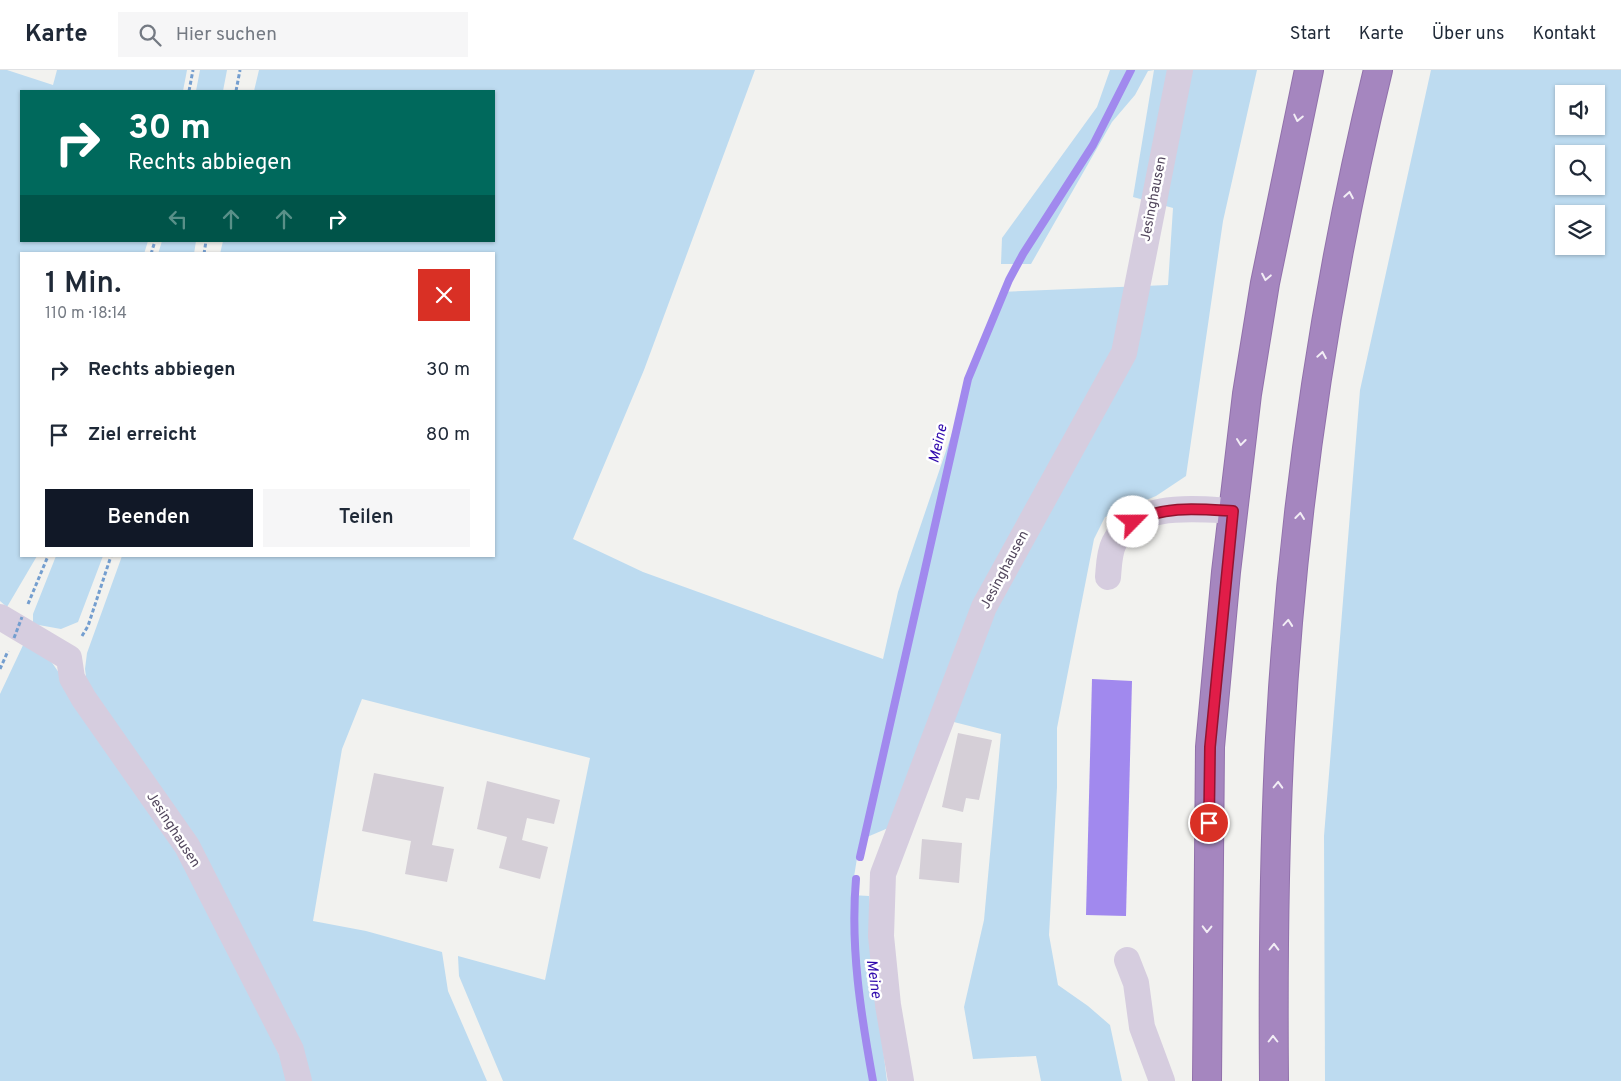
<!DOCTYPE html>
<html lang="de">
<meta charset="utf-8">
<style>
:root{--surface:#fff;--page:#f6f6f7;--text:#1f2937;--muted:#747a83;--line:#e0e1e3;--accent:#111827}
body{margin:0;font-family:Overpass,sans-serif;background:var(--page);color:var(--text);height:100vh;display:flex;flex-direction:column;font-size:19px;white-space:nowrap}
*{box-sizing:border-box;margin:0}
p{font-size:16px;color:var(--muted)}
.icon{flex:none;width:28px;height:28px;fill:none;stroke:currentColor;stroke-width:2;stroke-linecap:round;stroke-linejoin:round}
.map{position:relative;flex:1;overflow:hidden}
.sheet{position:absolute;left:20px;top:182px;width:475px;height:305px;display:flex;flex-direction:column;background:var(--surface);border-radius:0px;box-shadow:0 1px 4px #0004}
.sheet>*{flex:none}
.guide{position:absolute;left:20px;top:20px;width:475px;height:152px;border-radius:0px;box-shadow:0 1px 4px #0004;background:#00695c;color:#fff;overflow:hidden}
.buttons{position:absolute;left:1555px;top:15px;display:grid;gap:10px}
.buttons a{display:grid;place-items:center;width:50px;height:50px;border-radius:0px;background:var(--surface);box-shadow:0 1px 4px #0004;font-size:25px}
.pin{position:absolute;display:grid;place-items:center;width:42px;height:42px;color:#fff;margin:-21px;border:2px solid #fff;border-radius:50%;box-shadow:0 1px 5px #0007}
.me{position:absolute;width:55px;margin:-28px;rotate:67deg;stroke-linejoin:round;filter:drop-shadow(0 0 4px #0008)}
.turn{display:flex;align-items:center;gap:18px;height:105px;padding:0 25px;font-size:22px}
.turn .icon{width:65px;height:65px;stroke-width:2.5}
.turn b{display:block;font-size:35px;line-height:42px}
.lanes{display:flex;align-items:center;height:48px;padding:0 25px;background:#0003;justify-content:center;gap:25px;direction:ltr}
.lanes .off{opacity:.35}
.round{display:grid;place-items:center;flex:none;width:52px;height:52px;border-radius:0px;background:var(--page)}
.overview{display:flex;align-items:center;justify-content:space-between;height:85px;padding:0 25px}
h1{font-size:30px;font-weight:600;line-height:38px}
.primary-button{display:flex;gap:10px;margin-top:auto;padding:10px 25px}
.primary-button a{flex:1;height:58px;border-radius:0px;background:var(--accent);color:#fff;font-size:20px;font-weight:600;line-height:58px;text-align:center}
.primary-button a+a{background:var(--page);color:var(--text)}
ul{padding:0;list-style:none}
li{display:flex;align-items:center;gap:15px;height:65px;padding:0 25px}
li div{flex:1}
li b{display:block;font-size:19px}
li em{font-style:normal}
header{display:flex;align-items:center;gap:30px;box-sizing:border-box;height:70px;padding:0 25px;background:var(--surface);border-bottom:1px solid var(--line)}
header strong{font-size:24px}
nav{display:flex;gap:28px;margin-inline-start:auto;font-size:18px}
.search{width:350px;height:45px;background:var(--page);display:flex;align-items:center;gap:12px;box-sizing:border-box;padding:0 18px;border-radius:0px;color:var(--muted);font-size:19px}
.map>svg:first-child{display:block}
.green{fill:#bddbf0;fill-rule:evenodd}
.water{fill:#a189ee}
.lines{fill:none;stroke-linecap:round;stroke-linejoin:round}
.stream{stroke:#a189ee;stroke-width:8}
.building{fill:#d5cfd7}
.highway-casing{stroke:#9171ab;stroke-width:30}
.path{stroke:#749ecf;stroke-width:3;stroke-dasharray:4 2.5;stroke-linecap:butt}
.minor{stroke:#d6cddf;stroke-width:26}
.highway{stroke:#a586bf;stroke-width:28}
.path-bridge{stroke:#749ecf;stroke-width:3;stroke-dasharray:4 2.5;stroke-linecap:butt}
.oneway{stroke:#f2edf5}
.route-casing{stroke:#92132f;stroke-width:12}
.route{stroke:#e11d48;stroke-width:9}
.labels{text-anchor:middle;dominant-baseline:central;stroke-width:5;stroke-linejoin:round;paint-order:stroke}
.street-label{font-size:14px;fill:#52475d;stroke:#fff}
.water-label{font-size:15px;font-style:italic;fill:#300aad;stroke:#fff}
</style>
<header>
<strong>Karte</strong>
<div class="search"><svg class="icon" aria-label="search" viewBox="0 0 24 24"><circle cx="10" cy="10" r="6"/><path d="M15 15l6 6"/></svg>Hier suchen</div>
<nav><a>Start</a><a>Karte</a><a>Über uns</a><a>Kontakt</a></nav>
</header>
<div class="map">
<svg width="1621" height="1011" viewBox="0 0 1621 1011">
<rect width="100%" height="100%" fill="#f2f2ef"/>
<path class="green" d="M0,0H7L53,15L57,0H187L183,21H21V171H148L144,184H21V486H37L7,537L0,531Z
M200,0H227L223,21H196Z
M259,0H755L644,300L573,469L643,502L883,589L898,522L1000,222L1168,215L1173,138L1133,127L1154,0L1148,1L1135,25L1112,52L1031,194H1001L1002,168L1097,37L1110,0H1257L1223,151L1186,406L1156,426L1105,447L1094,469L1057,658V717L1049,865L1058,915L1088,936L1110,955L1122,1011H1041L1036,986L973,989L964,937L984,850L1001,664L946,650L893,756L860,770L851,825L869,826L875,914L887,1011H503L459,906L458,886L545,910L590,688L362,629L342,679L313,851L366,861L442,882L448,921L487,1011H309L87,614L85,599L87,583L122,486H494V184H220L223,171H494V21H254Z
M1431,0H1621V1011H1325L1324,766L1360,320ZM1564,24H1596V56H1564ZM1564,84H1596V116H1564ZM1564,144H1596V176H1564Z
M162,171H196L194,184H158Z
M56,486H103L78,552L61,559L33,554V544Z
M25,571L44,581L145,728L226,868L291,1011H0V624Z"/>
<path class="water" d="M1092,609L1132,611L1126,846L1086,845Z"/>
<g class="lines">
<path class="stream" d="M860,787L968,309L1009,210L1023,184L1093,75L1131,0
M856,809C850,877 861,945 873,1011"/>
</g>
<path class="building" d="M958,663L992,670L979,730L966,728L963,742L942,737Z
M374,703L444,717L432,775L454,779L447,812L405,804L411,771L362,761Z
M487,711L560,730L554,754L527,748L522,770L548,777L540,809L499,798L507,767L477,759Z
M922,769L962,773L959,813L919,809Z"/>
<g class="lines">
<g class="highway-casing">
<path id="highway" d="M1207,1011L1210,677L1226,502L1247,324L1265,213L1309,0
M1274,1011C1273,897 1274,782 1280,668C1292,444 1325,218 1378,0"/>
</g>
<path class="path" d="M189,21L193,0
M236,21L240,0
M151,184L155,171
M204,184L206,171
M28,534L48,486
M82,566L88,556L111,486
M0,599L8,581"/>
<path class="minor" d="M1108,507C1109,496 1109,483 1114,473C1134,431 1195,439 1233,441
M0,547L69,588L72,608L84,629L187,776L291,980L299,1011
M1127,890L1136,913L1142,957L1162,1011
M901,1011L888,935L881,866L883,804L984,537L1124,283L1180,0"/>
<use href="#highway" class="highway"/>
<path class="path-bridge" d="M14,568L22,547"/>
</g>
<defs><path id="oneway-chevron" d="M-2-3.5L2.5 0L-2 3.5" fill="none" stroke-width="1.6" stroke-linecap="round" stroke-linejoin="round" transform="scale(1.25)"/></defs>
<g class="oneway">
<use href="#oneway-chevron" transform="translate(1298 48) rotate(102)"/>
<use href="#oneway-chevron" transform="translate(1349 125) rotate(-80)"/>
<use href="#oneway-chevron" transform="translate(1266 207) rotate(101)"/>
<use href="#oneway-chevron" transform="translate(1322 285) rotate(-80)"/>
<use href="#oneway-chevron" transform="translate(1241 372) rotate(97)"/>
<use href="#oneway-chevron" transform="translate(1300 446) rotate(-83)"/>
<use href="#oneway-chevron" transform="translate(1288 553) rotate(-85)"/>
<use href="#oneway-chevron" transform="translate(1278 715) rotate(-88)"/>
<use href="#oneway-chevron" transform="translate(1207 859) rotate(91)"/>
<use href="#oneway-chevron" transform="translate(1274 877) rotate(-89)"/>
<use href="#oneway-chevron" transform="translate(1273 969) rotate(-90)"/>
</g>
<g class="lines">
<g class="route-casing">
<path id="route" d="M1133,452C1164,435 1199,439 1233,441L1210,677L1209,753"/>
</g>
<use href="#route" class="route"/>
</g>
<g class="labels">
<g class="street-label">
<text transform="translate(1154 129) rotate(-79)">Jesinghausen</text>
<text transform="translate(1005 500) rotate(-62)">Jesinghausen</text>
<text transform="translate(173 760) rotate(57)">Jesinghausen</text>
</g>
<g class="water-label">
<text transform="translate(939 374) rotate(-77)">Meine</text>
<text transform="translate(873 909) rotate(82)">Meine</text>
</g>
</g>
</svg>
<div class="buttons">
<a><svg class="icon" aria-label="sound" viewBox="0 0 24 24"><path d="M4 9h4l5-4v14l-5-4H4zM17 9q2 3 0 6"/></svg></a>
<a><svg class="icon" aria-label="search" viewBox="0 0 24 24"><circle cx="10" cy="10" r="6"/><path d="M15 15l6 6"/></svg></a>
<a><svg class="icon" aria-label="layers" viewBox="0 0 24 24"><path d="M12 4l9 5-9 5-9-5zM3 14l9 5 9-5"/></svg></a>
</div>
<div class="pin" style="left:1209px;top:753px;background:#d93025"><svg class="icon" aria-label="arrive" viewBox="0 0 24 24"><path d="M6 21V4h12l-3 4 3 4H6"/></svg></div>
<svg class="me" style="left:1133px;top:452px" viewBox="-20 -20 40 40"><circle r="19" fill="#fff"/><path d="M0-13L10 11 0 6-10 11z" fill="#e11d48"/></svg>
<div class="guide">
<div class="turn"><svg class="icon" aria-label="right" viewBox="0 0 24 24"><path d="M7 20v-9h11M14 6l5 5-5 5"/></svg><div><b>30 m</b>Rechts abbiegen</div></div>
<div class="lanes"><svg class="icon off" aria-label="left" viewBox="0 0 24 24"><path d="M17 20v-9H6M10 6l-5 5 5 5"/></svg><svg class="icon off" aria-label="ahead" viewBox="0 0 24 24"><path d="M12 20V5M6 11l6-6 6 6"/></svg><svg class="icon off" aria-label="ahead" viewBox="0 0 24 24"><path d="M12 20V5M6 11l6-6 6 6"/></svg><svg class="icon" aria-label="right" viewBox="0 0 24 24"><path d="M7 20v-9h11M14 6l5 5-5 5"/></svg></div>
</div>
<section class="sheet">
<div class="overview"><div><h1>1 Min.</h1><p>110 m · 18:14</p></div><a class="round" style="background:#d93025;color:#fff"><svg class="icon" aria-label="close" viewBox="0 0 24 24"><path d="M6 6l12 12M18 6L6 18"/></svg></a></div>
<ul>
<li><svg class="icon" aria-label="right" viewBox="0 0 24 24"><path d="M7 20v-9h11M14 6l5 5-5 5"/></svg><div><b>Rechts abbiegen</b></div><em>30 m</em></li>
<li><svg class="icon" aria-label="arrive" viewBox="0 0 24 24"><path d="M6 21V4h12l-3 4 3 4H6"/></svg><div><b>Ziel erreicht</b></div><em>80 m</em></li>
</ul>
<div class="primary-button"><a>Beenden</a><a>Teilen</a></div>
</section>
</div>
